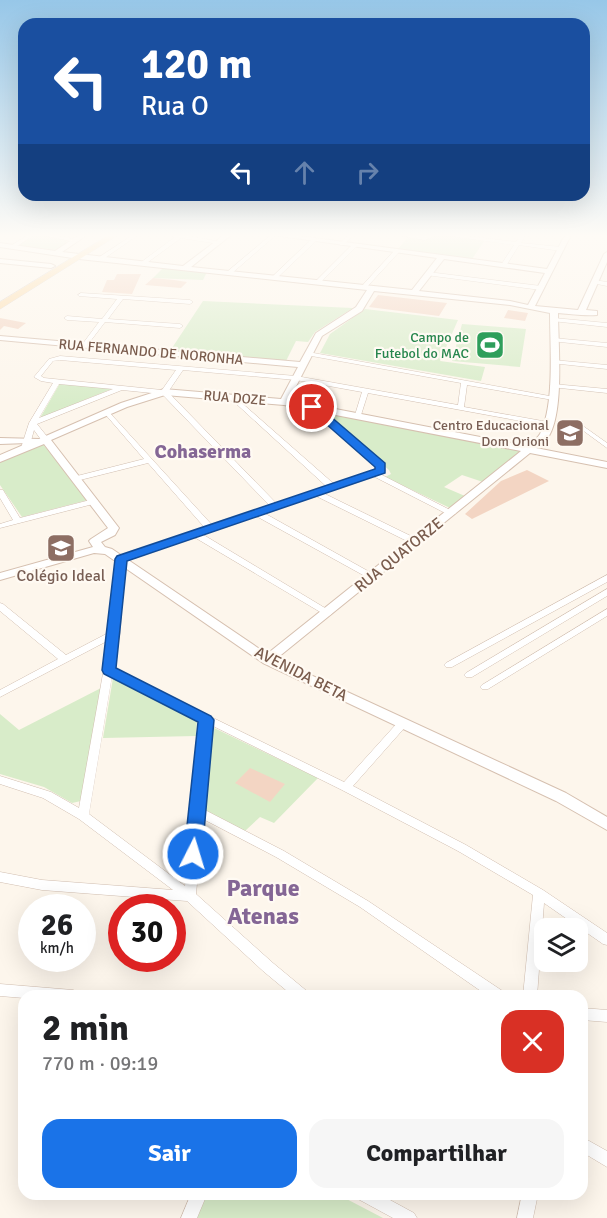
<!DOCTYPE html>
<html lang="pt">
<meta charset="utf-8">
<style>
:root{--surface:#fff;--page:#f6f6f6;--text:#202124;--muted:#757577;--accent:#1a73e8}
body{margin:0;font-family:Signika,sans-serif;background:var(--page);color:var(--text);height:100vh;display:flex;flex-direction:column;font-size:22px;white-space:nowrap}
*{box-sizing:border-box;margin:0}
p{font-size:20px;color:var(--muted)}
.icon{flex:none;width:33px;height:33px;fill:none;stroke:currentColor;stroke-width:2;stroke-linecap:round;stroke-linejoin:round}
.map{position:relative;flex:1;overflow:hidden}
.sheet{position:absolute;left:18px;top:990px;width:570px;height:210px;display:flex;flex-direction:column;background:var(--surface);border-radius:18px;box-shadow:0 6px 24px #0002}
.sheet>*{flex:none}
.hud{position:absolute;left:18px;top:18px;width:572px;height:183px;border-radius:18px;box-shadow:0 6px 24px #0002;background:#1a4fa0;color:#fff;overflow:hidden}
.fabs{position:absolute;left:534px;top:918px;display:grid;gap:12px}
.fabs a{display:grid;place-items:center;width:54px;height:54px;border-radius:12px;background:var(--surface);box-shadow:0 6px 24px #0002;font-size:30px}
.speed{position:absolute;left:18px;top:894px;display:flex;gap:12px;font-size:30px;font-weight:700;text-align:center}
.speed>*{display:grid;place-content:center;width:78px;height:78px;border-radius:50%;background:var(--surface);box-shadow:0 6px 24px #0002;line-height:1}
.speed small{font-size:15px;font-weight:400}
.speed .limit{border:9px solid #d22;background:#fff;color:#111}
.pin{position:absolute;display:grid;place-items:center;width:51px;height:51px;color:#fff;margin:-26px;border:3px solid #fff;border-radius:50%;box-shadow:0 2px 6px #0007}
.me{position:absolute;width:66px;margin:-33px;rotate:5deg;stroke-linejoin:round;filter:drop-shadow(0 0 4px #0008)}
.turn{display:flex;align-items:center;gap:21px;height:126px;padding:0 24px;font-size:27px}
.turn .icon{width:78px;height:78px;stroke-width:2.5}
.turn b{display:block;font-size:42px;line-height:51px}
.lanes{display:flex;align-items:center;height:57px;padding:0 24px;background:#0003;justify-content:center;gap:30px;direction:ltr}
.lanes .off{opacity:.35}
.round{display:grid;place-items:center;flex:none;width:63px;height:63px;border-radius:18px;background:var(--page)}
.overview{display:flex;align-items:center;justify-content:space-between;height:102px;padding:0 24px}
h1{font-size:36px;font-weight:700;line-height:45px}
.primary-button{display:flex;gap:12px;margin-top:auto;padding:12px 24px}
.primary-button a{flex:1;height:69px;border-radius:18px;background:var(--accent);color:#fff;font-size:24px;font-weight:700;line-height:69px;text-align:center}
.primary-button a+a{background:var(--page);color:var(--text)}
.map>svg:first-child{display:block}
.green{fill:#d8ecc9}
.building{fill:#f3d5c3}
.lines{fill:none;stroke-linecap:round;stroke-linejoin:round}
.street-casing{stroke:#d1beb0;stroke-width:1}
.secondary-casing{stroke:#d6c0b0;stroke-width:2}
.primary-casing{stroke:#dad1cd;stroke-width:1}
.street{fill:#fff;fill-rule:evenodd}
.secondary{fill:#fff;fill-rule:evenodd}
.primary{fill:#fbd9a5;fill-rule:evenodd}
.route{fill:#1a73e8;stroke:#114b97;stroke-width:1.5}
.labels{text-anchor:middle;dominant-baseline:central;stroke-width:4.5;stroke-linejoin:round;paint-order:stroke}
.far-leisure-label{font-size:14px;fill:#27864d;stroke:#fffaf3;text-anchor:end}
.far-street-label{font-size:14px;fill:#7a5c4d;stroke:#fffaf3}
.far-education-label{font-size:14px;fill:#785e54;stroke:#fffaf3;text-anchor:end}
.street-label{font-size:16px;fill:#7a5c4d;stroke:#fffaf3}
.education-label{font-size:16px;fill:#785e54;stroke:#fffaf3}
.quarter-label{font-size:20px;font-weight:bold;fill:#846695;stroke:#fffaf3}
.near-quarter-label{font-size:24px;font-weight:bold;fill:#846695;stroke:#fffaf3}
</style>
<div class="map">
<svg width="607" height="1218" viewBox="0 0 607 1218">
<rect width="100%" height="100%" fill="#fdf6ec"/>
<path class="green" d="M35,235H37L73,240L53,252L16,247Z
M434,235H441L485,240L472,259L397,250L408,237L429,239Z
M163,268L207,272L203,280L153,278Z
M203,301L353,308L315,332L308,342L296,341L286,361L170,351Z
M365,309L458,320L440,361L485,367L481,381L320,353L330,334Z
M462,324L526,329L520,367L452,361Z
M60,383L114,388L40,418Z
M321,411L526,450L483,482L462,475L444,487L465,496L450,508L385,477L391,474L389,470Z
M42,443L88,500L22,517L0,485V461Z
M113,678L197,720L196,736L103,738Z
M103,687L81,801L72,803L44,787L0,774V714L19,730Z
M210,726L318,778L274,823L260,817L245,831L203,809Z
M207,1194H337L383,1218H196Z"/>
<path class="building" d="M117,274H141L132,294L102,292L107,280H114Z
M153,278L174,280L187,282L181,288L145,285Z
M378,295L447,303L439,316L369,307Z
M508,310L528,313L525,321L504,318Z
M0,318L26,323L18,329L4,326L0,330Z
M527,470L549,481L472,519L465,514L501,481Z
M250,768L285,784L270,802L235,783Z"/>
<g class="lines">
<g class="street-casing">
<path id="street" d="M28,235H34L14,248L9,247Z
M41,235H53L79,240L76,242Z
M133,235H138L102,260H98V258Z
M168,235H182L222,242L219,244L181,238L144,265H140V263L175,237Z
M271,235H276L231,274H227V272Z
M348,235H353L344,245H340V243Z
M397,235L424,236L434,235L425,240Z
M444,235H459L516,242L520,235H525L521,243L561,247L564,249L561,251L519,245L506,266L504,267L501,265L514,245Z
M312,239L317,240L276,279H272V277Z
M353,244L358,245L320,283H316V281Z
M395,250L400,251L366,288H362V286Z
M428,272L541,286L544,288L541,290L426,275V273Z
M594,280L607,282V286L592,283V281Z
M81,293L190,300L193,302L190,304L123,299L108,319L180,324L183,326L180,328L105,322L86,347L84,348L81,346L99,322L67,320L64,318L67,316L102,319L117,299L79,296L78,295Z
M554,318L607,323V327L552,321V319Z
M553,338L607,343V347L551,341V339Z
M308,352L555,397L556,398L553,400L467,385L464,407L548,422L552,424L548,426L368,393L361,415L358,417L355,415L362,392L296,380L183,370L168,392L277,504L327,487L231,399V397H235L334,484L377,470V467L310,408V406H314L384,464L385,471L380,474L456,513L452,515H449L373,476L323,493L419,540L420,542L419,544H413L316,496L264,513L375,575L376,577L372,580L256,516L202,534L330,611L332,613L330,615L327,616L194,537L125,560L120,633L113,669L344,782L399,721H407L408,723L407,725L353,786L466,845L543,890L607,933V945L603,944L544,903L537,996H523L533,895L458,851L342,790L211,725L203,809L284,851L368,901L504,992L506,996H488L360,907L276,857L203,819L196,894L273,963L308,992L310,996H293L263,971L187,901L42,890L0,882V872L42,880L173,890L79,819L43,798L0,784V776L51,792L79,808L109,640L0,697V690L58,659L0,611V603L3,604L66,655L110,632L118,557L205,528L148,463L76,481H73V477L144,459L105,414V412H109L212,525L270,506L162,394L122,390L37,424L49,439L48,441H42L34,430L29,448L25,450H22L21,448L29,423L53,383L41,381L34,377L49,359L60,356L296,376L458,405L461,383L306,355V353ZM60,360L176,370L162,390L44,378L41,376L53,361ZM59,384L113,389L39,418ZM112,676L201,720L185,886L89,814Z
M553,360L607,365V369L551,363V361Z
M553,384L607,389V393L551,387L550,386Z
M583,426L607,443V448L581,429V427Z
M0,490H3L20,518L94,499L98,501L97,503L0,528V524L13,520L0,498Z
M607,575V582L452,667H446L444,665L446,663Z
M607,589V596L472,677H466L464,675L466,673Z
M607,609V616L488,689H482L480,687L482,685Z
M0,984L73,990L78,992L80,996H24V998L0,996Z
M582,1008L607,1010V1022L582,1020Z
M582,1137L607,1151V1167L582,1152Z
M191,1194H207L197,1218H181Z
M355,1194H379L414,1213L417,1218H393L358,1199Z
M522,1194H538L533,1218H517Z"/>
</g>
<g class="secondary-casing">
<path id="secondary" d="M79,235H87L62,252L183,266L224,235H231L191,267L412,290L437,258L273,235H292L547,269L565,235H571L535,306L578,310L604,254L607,252V262L586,310L597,311V315C583,316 572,314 558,313C558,343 565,415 547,439C544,443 540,446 536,448L607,462V468L530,453L276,659L566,793L607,817V830L556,801L263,663L105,554L94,553L0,580V573L93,547L89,541L91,539L108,528L44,444L0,462V455L28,443L0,444V438L39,439L121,403L164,389L281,399L298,367L0,340V336L300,362L316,333L356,307L367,290L79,259L0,247V243L55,251ZM444,259L545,273L528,305L510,301L419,291ZM374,291L510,305L550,313C550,346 555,405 540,434C537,439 531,443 527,446L289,400L322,336L362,311ZM165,395L284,405L521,451L267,654L112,549L105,547L101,542L115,535L119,528L51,440L127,407Z
M0,259L51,264L55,266L51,268L0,263Z"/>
</g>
<g class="primary-casing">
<path id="primary" d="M109,235H118L0,309V302Z"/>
</g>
<use href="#street" class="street"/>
<use href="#secondary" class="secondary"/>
<use href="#primary" class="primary"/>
</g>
<linearGradient id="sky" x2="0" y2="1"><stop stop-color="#97c7e8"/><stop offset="0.58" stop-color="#fefbf6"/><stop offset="1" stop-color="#fefbf6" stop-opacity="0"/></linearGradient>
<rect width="607" height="406" fill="url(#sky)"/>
<path class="route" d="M309,404H316L385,463V473L127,561L116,668L211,716L214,720L202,854L199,859L193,861L187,859L184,854L198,722L104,674L102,670L115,559L117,556L375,469V467L309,409Z"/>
<defs>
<g id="stadium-square" transform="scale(1.5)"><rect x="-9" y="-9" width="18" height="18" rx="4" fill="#2e9e5b" stroke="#fffaf3"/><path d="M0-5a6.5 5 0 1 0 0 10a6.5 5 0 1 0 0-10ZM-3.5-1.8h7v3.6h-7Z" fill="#fff"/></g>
<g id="school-square" transform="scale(1.5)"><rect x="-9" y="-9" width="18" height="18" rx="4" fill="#8d6e63" stroke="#fffaf3"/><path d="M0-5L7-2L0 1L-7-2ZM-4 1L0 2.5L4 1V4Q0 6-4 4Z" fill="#fff"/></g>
</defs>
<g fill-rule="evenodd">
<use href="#stadium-square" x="490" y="345"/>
<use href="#school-square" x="570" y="433"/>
<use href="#school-square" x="61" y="548"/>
</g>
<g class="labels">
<g class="far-leisure-label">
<text x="469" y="337">Campo de<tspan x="469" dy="16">Futebol do MAC</tspan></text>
</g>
<g class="far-street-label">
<text transform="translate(151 352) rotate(5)">RUA FERNANDO DE NORONHA</text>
<text transform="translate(235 398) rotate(5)">RUA DOZE</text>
</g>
<g class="far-education-label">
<text x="549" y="425">Centro Educacional<tspan x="549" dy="16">Dom Orioni</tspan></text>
</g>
<g class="street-label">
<text transform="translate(399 555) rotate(-39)">RUA QUATORZE</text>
<text transform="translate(301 674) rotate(27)">AVENIDA BETA</text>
</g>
<g class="education-label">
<text x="61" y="576">Colégio Ideal</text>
</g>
<g class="quarter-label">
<text x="203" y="451">Cohaserma</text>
</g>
<g class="near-quarter-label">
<text x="263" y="888">Parque<tspan x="263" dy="28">Atenas</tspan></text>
</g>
</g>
</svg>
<div class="fabs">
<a><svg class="icon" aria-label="layers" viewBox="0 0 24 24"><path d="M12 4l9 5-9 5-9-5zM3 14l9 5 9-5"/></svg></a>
</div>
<div class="speed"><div>26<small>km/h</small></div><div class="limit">30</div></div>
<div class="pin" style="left:312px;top:407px;background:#d93025"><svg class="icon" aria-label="arrive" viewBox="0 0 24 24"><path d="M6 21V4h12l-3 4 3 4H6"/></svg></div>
<svg class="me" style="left:193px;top:854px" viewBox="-20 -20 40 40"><circle r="17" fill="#1a73e8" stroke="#fff" stroke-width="3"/><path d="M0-11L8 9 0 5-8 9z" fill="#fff"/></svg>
<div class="hud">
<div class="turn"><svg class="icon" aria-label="left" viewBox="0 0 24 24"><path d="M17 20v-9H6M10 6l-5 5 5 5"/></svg><div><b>120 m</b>Rua O</div></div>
<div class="lanes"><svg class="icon" aria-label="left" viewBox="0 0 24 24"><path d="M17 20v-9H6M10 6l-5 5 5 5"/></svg><svg class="icon off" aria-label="ahead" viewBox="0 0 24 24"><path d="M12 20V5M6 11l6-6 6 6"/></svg><svg class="icon off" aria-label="right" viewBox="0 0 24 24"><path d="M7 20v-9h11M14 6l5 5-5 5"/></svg></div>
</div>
<section class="sheet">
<div class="overview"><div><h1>2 min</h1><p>770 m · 09:19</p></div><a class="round" style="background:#d93025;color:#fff"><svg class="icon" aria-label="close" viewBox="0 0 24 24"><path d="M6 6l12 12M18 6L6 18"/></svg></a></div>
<div class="primary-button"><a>Sair</a><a>Compartilhar</a></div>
</section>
</div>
